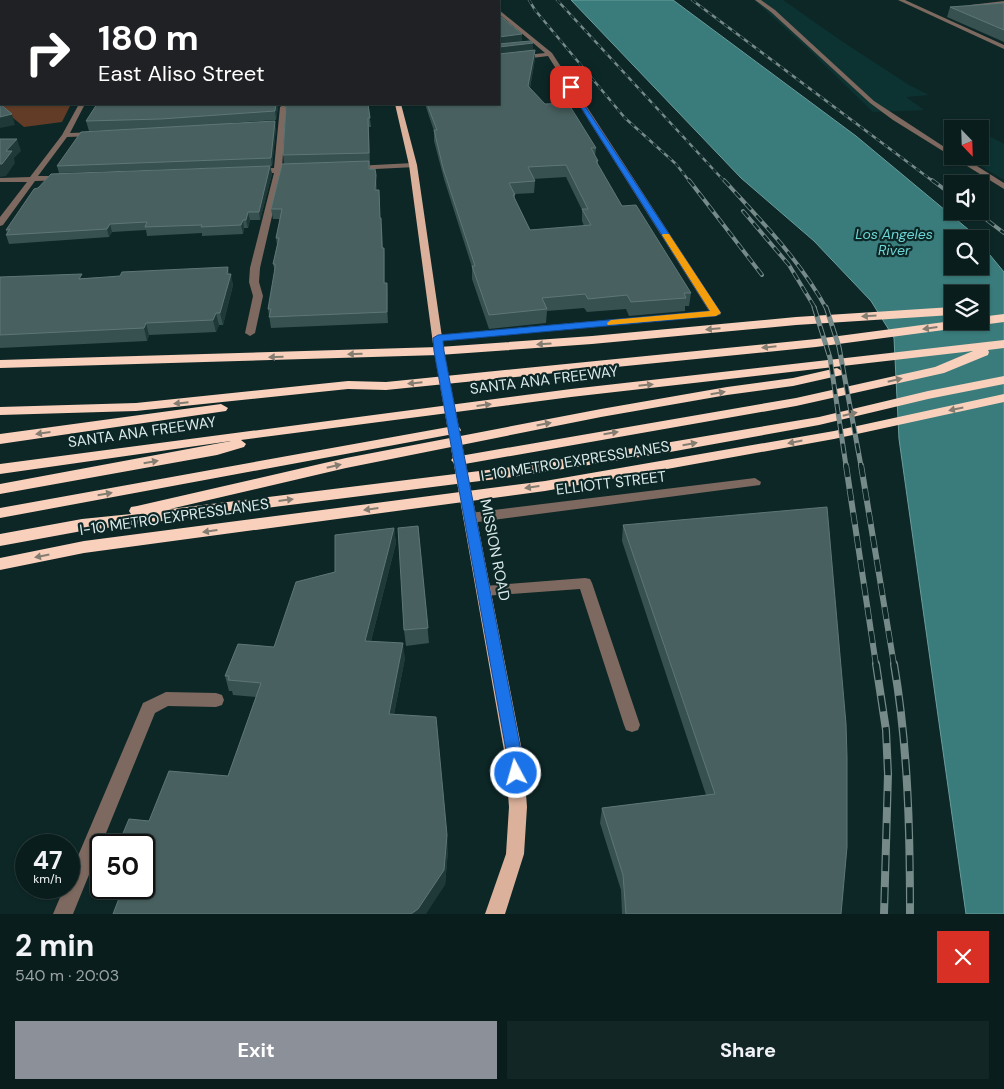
<!DOCTYPE html>
<meta charset="utf-8">
<style>
:root{--surface:#0a1d1d;--page:#132626;--text:#f1f3f6;--muted:#99a2a4;--line:#2a3b3b;--accent:#8c9099}
body{margin:0;font-family:"DM Sans",sans-serif;background:var(--page);color:var(--text);height:100vh;display:flex;flex-direction:column;font-size:19px;white-space:nowrap}
*{box-sizing:border-box;margin:0}
p{font-size:16px;color:var(--muted)}
.icon{flex:none;width:28px;height:28px;fill:none;stroke:currentColor;stroke-width:2;stroke-linecap:round;stroke-linejoin:round}
.map{position:relative;height:914px;overflow:hidden}
.panel{display:flex;flex-direction:column;background:var(--surface);flex:1}
.panel>*{flex:none}
.banner{position:absolute;left:0px;top:0px;width:500px;height:105px;box-shadow:0 1px 4px #0004,0 0 0 1px var(--line);background:#202124;color:#fff;overflow:hidden}
.needle{width:32px;rotate:157deg}
.controls{position:absolute;left:944px;top:120px;display:grid;gap:10px}
.controls a{display:grid;place-items:center;width:45px;height:45px;border-radius:0px;background:var(--surface);box-shadow:0 1px 4px #0004,0 0 0 1px var(--line);font-size:25px}
.speed{position:absolute;left:15px;top:834px;display:flex;gap:10px;font-size:25px;font-weight:700;text-align:center}
.speed>*{display:grid;place-content:center;width:65px;height:65px;border-radius:50%;background:var(--surface);box-shadow:0 1px 4px #0004,0 0 0 1px var(--line);line-height:1}
.speed small{font-size:12px;font-weight:400}
.speed .limit{border:2px solid #111;border-radius:8px;background:#fff;color:#111}
.pin{position:absolute;display:grid;place-items:center;width:42px;height:42px;color:#fff;margin:-21px;border-radius:10px;box-shadow:0 2px 8px #0006}
.me{position:absolute;width:55px;margin:-28px;rotate:354deg;stroke-linejoin:round;filter:drop-shadow(0 0 4px #0008)}
.turn{display:flex;align-items:center;gap:18px;height:105px;padding:0 15px;font-size:22px}
.turn .icon{width:65px;height:65px;stroke-width:2.5}
.turn b{display:block;font-size:35px;line-height:42px}
.round{display:grid;place-items:center;flex:none;width:52px;height:52px;border-radius:0px;background:var(--page)}
.overview{display:flex;align-items:center;justify-content:space-between;height:85px;padding:0 15px}
h1{font-size:30px;font-weight:700;line-height:38px}
.primary-button{display:flex;gap:10px;margin-top:auto;padding:10px 15px}
.primary-button a{flex:1;height:58px;border-radius:0px;background:var(--accent);color:#fff;font-size:20px;font-weight:700;line-height:58px;text-align:center}
.primary-button a+a{background:var(--page);color:var(--text)}
.map>svg:first-child{display:block}
.built{fill:#0c3332}
.green{fill:#623c27}
.water{fill:#397c7b;stroke:#6a9d9c;fill-rule:evenodd}
.lines{fill:none;stroke-linecap:round;stroke-linejoin:round}
.minor{fill:#7d695f;fill-rule:evenodd}
.major{fill:#dbb19b;fill-rule:evenodd}
.highway{fill:#f9d0bb;fill-rule:evenodd}
.rail-far4-casing{stroke:#768a8a;stroke-width:2.5}
.rail-far3-casing{stroke:#768a8a;stroke-width:4}
.rail-far2-casing{stroke:#768a8a;stroke-width:5}
.rail-far1-casing{stroke:#768a8a;stroke-width:6}
.rail-casing{stroke:#768a8a;stroke-width:8}
.rail-far4{stroke:#0d2727;stroke-width:2;stroke-dasharray:5;stroke-linecap:butt}
.rail-far3{stroke:#0d2727;stroke-width:2.5;stroke-dasharray:8;stroke-linecap:butt}
.rail-far2{stroke:#0d2727;stroke-width:3;stroke-dasharray:10;stroke-linecap:butt}
.rail-far1{stroke:#0d2727;stroke-width:4.5;stroke-dasharray:12;stroke-linecap:butt}
.rail{stroke:#0d2727;stroke-width:5.5;stroke-dasharray:16;stroke-linecap:butt}
.wall{fill:#365150;fill-rule:evenodd}
.shaded-wall{fill:#1e3938}
.building{fill:#486160;stroke:#5f7676;fill-rule:evenodd}
.oneway{fill:#837c71}
.route{fill:#1a73e8;stroke:#114b97}
.slow{fill:#f59e0b}
.labels{text-anchor:middle;dominant-baseline:central;stroke-width:4.5;stroke-linejoin:round;paint-order:stroke}
.far-water-label{font-size:14px;font-style:italic;fill:#6ed6d5;stroke:#0d2727}
.street-label{font-size:15px;fill:#dbeaea;stroke:#0d2727}
</style>
<div class="map">
<svg width="1004" height="914" viewBox="0 0 1004 914">
<rect width="100%" height="100%" fill="#0d2727"/>
<path class="built" d="M754,0H783L843,42L909,85L929,95L906,97L924,110L873,112L808,49Z
M980,131L1004,144V180L965,156H980Z"/>
<path class="green" d="M0,54L1,104H71L62,122L24,127L0,107Z"/>
<path class="water" d="M571,0H673L856,136L969,230L976,239H952V266H980V243L1004,272V914H966L899,439L894,338L871,301L814,241L741,178ZM952,294H980V321H952Z"/>
<g class="lines">
<path class="minor" d="M63,0H69V1H64Z
M482,0H488L489,1H483Z
M755,0H761L775,10L874,101L952,152V156H961L1004,183V189L893,120L870,103L771,12Z
M898,0H905L1004,45V49Z
M1004,1V5L973,7L970,5Z
M499,10L552,53L721,313L720,315L434,340L433,338L434,336L438,335L709,311L548,56L499,62V58L545,53L499,14Z
M79,104H85L70,133L95,132L99,134L95,136L67,137L38,176H65V180L35,181L3,225L0,226V217L27,182H0V178L30,177L62,135Z
M283,105L286,107L282,168H297L301,170L297,172L282,173L260,268L259,282L263,296L255,333L250,336L245,333L253,296L249,282L250,268L274,173H255L251,171L255,169L274,168L280,107Z
M413,163H416V167L355,170L351,168L355,166Z
M755,478L761,482L760,485L470,523L465,521L463,518L465,515L470,513Z
M585,578L590,579L592,583L640,725L638,730L632,732L626,730L624,725L580,589L484,596L479,595L477,591L479,587L484,586Z
M166,692L216,693L222,695L224,700L222,705L216,707L168,706L155,713L73,914H53L64,888H69V877L143,703Z"/>
<path class="major" d="M337,0H343L344,1H338Z
M1,7V11L0,12V8Z
M395,104H401L417,165L444,351L523,756L527,807L524,854L505,914H485L506,854L509,807L505,756L434,351L409,165Z"/>
<path class="highway" d="M952,307V315L796,325L592,344L439,355L0,368V360L439,347L592,336L796,317Z
M1004,314V322L816,347L386,390L348,389L136,411L0,415V407L136,403L348,381L386,382L816,339L952,321H980V317Z
M1004,340V348L988,350L989,352L988,355L944,373L796,406L459,465L454,463L451,460L454,457L796,398L935,367L973,351L571,397L241,440L246,444L244,447L217,455L0,494V484L231,441L0,474V464L571,389Z
M837,368L844,372L842,375L793,386L727,395L601,417L346,468L170,509L512,467L659,444L819,417L928,391L1004,376V384L928,399L819,425L659,454L512,477L82,531L0,546V534L82,519L131,514L129,511L131,507L137,506L346,458L601,409L727,387L793,378Z
M1004,394V402L834,439L545,491L84,553L0,570V558L84,541L545,481L834,431Z
M221,404L228,408L226,411L0,444V434Z
M454,426L459,427L461,430L459,433L0,518V508Z"/>
<g class="rail-far4-casing">
<path id="rail-far4" d="M529,0L535,10L625,118L676,164L690,182
M557,0L725,182
M692,0L934,182"/>
</g>
<g class="rail-far3-casing">
<path id="rail-far3" d="M689,180L762,275
M724,180C761,221 799,259 826,308
M932,180L952,195
M743,211L789,265L815,308
M975,211L1004,233"/>
</g>
<g class="rail-far2-casing">
<path id="rail-far2" d="M814,307L830,358L846,466
M826,307L839,347L861,466"/>
</g>
<g class="rail-far1-casing">
<path id="rail-far1" d="M846,465L876,665
M861,465L894,665"/>
</g>
<g class="rail-casing">
<path id="rail" d="M876,664L886,730L888,774L884,914
M894,664C908,747 910,830 910,914"/>
</g>
<use href="#rail-far4" class="rail-far4"/>
<use href="#rail-far3" class="rail-far3"/>
<use href="#rail-far2" class="rail-far2"/>
<use href="#rail-far1" class="rail-far1"/>
<use href="#rail" class="rail"/>
</g>
<path class="wall" d="M1004,3V42L947,17L950,7Z
M522,34V41L533,50H535V59L530,88L545,104L596,148L595,156L598,161V165L622,206L691,293L689,306H685V311L629,316L626,309L587,312L584,308L547,311L546,323L489,329L472,279V267L444,179L434,141V131L425,104H499ZM566,177L582,210V221L584,226L530,230L515,200V194L534,193L535,181L533,179Z
M284,104H368L371,127H369L370,169L377,185V190H379L380,218L382,228L383,248H384L385,259V283L388,294V323L271,328L268,309L275,272L273,264L277,245L276,238L280,219H273L271,209L284,164L283,155L286,105Z
M278,107L276,120L231,123L276,128L272,166H270L272,174L260,220H250L248,228H244L243,234L202,236V233L147,236L146,230L112,232L109,237L9,244L6,235L7,233L6,230L241,167L59,173L57,166L141,129L89,131L86,121Z
M230,274L233,285L223,325H219L216,332L149,335L147,341L0,348V277L83,278Z
M623,525L841,914H622L621,890L600,823L602,808L706,795L622,541Z
M418,526L429,643L406,646L404,630Z
M394,528L396,543L371,641L405,658L394,714L448,850L445,885L144,845H124L121,838L228,776L256,697L233,695L232,691H229L225,676L274,647L335,572Z"/>
<path class="shaded-wall" d="M70,0H81V1H70Z
M522,34V43L499,46V37Z
M533,43V52L499,56V47Z
M535,50V59L528,96V86Z
M276,104H283L278,107L276,120L275,111Z
M12,114L15,125L0,128V117Z
M275,121L276,128L272,166L271,158Z
M17,139L21,151L14,158L15,163L6,176L0,177V164L6,151Z
M270,166L272,174L260,220L259,212Z
M376,175L377,185L376,200L375,190Z
M248,212L250,220L248,228L246,220Z
M243,220L244,228L243,234L241,225Z
M110,224L112,232L109,237L107,229Z
M384,248L385,259V294L384,283Z
M228,267L230,276L231,274L233,285L223,325L220,313Z
M387,283L388,294V323L387,312Z
M216,313L219,325L216,332L213,320Z
M146,323L149,335L147,341L144,328Z
M394,528L396,543L367,656L365,641Z
M403,643L405,658L391,729L389,714Z
M447,835L448,850L445,885L426,914H411Z"/>
<path class="building" d="M80,0H320L321,1H80Z
M369,0H480L482,1H370Z
M1004,3V30L950,7Z
M499,15L522,34L499,37Z
M530,41L533,43L499,47V44Z
M535,50L528,86L545,104L568,103L596,148H591L598,161H596L622,206L636,205L691,293H684L686,298L631,302L627,295L588,299L585,294L542,298L547,309L489,315L472,266H475L443,168L434,130H437L427,104H499V54ZM566,165L588,209H582L591,225L530,230L513,195H515L509,183L535,181L528,167Z
M0,104L12,114L0,117Z
M97,104H276L275,111L161,119L86,121Z
M286,104H368L370,118H368L369,153L283,155Z
M275,121L271,158L57,166L81,132Z
M0,139H17L6,151H12L2,164H0Z
M369,161V169H375L376,175L375,190H379L380,218H381L382,248H384V283H387V312L269,317L271,309H268L275,268V264H273L279,238H276L282,209H271L282,164Z
M270,166L259,212H248L246,220H243L241,225L201,227L202,225L145,227L147,222L110,224L107,229L6,235L10,229L6,230L34,189L38,188L51,174Z
M228,267L227,274H231L220,313H216L213,320L146,323L144,328L0,335V277L82,274L79,279L120,276L122,272Z
M827,507L846,724L847,757V847L841,914H626L623,875L602,808L715,794L623,525Z
M418,526L428,628L404,630L398,528Z
M394,528L365,641L403,643L389,714L436,717L447,835L444,870L418,909L411,914H113L123,888H144V845H140L142,839L121,838L129,819L149,821L169,771L228,776L261,683L228,680L229,676H225L238,644L274,647L296,582L335,572V535Z"/>
<defs><path id="oneway-solid" d="M-6-.8H1V-3.2L6.5 0L1 3.2V.8H-6Z" transform="scale(1.25)"/></defs>
<g class="oneway">
<use href="#oneway-solid" transform="translate(869 316) rotate(176)"/>
<use href="#oneway-solid" transform="translate(930 328) rotate(172)"/>
<use href="#oneway-solid" transform="translate(713 329) rotate(175)"/>
<use href="#oneway-solid" transform="translate(544 344) rotate(176)"/>
<use href="#oneway-solid" transform="translate(769 347) rotate(174)"/>
<use href="#oneway-solid" transform="translate(355 354) rotate(178)"/>
<use href="#oneway-solid" transform="translate(276 357) rotate(178)"/>
<use href="#oneway-solid" transform="translate(895 380) rotate(-13)"/>
<use href="#oneway-solid" transform="translate(415 383) rotate(174)"/>
<use href="#oneway-solid" transform="translate(646 385) rotate(-6)"/>
<use href="#oneway-solid" transform="translate(718 393) rotate(-10)"/>
<use href="#oneway-solid" transform="translate(181 403) rotate(174)"/>
<use href="#oneway-solid" transform="translate(484 405) rotate(-7)"/>
<use href="#oneway-solid" transform="translate(956 409) rotate(168)"/>
<use href="#oneway-solid" transform="translate(850 414) rotate(-13)"/>
<use href="#oneway-solid" transform="translate(544 424) rotate(-11)"/>
<use href="#oneway-solid" transform="translate(43 433) rotate(172)"/>
<use href="#oneway-solid" transform="translate(611 433) rotate(-9)"/>
<use href="#oneway-solid" transform="translate(795 442) rotate(169)"/>
<use href="#oneway-solid" transform="translate(690 444) rotate(-10)"/>
<use href="#oneway-solid" transform="translate(151 462) rotate(-10)"/>
<use href="#oneway-solid" transform="translate(334 466) rotate(-13)"/>
<use href="#oneway-solid" transform="translate(532 487) rotate(172)"/>
<use href="#oneway-solid" transform="translate(105 494) rotate(-10)"/>
<use href="#oneway-solid" transform="translate(286 500) rotate(-7)"/>
<use href="#oneway-solid" transform="translate(371 509) rotate(172)"/>
<use href="#oneway-solid" transform="translate(210 531) rotate(172)"/>
<use href="#oneway-solid" transform="translate(42 556) rotate(169)"/>
</g>
<path class="route" d="M571,85L721,313L716,316L443,341L444,351L522,756L524,773L521,778L516,780L510,778L508,773L507,756L434,351L433,338L438,335L710,311L568,87Z"/>
<path class="slow" d="M663,234H669L721,313L716,316L608,325L607,323L611,320L710,311L662,235Z"/>
<g class="labels">
<g class="far-water-label">
<text x="894" y="234">Los Angeles<tspan x="894" dy="16">River</tspan></text>
</g>
<g class="street-label">
<text transform="translate(544 380) rotate(-7)">SANTA ANA FREEWAY</text>
<text transform="translate(142 432) rotate(-8)">SANTA ANA FREEWAY</text>
<text transform="translate(575 461) rotate(-9)">I-10 METRO EXPRESSLANES</text>
<text transform="translate(611 483) rotate(-7)">ELLIOTT STREET</text>
<text transform="translate(174 517) rotate(-8)">I-10 METRO EXPRESSLANES</text>
<text transform="translate(495 550) rotate(79)">MISSION ROAD</text>
</g>
</g>
</svg>
<div class="controls">
<a><svg class="needle" viewBox="-14 -14 28 28"><path d="M0-13l5 13h-10z" fill="#e53935"/><path d="M0 13l5-13h-10z" fill="#99a2a4"/></svg></a>
<a><svg class="icon" aria-label="sound" viewBox="0 0 24 24"><path d="M4 9h4l5-4v14l-5-4H4zM17 9q2 3 0 6"/></svg></a>
<a><svg class="icon" aria-label="search" viewBox="0 0 24 24"><circle cx="10" cy="10" r="6"/><path d="M15 15l6 6"/></svg></a>
<a><svg class="icon" aria-label="layers" viewBox="0 0 24 24"><path d="M12 4l9 5-9 5-9-5zM3 14l9 5 9-5"/></svg></a>
</div>
<div class="speed"><div>47<small>km/h</small></div><div class="limit">50</div></div>
<div class="pin" style="left:571px;top:87px;background:#d93025"><svg class="icon" aria-label="arrive" viewBox="0 0 24 24"><path d="M6 21V4h12l-3 4 3 4H6"/></svg></div>
<svg class="me" style="left:516px;top:773px" viewBox="-20 -20 40 40"><circle r="17" fill="#1a73e8" stroke="#fff" stroke-width="3"/><path d="M0-11L8 9 0 5-8 9z" fill="#fff"/></svg>
<div class="banner">
<div class="turn"><svg class="icon" aria-label="right" viewBox="0 0 24 24"><path d="M7 20v-9h11M14 6l5 5-5 5"/></svg><div><b>180 m</b>East Aliso Street</div></div>
</div>
</div>
<section class="panel">
<div class="overview"><div><h1>2 min</h1><p>540 m · 20:03</p></div><a class="round" style="background:#d93025;color:#fff"><svg class="icon" aria-label="close" viewBox="0 0 24 24"><path d="M6 6l12 12M18 6L6 18"/></svg></a></div>
<div class="primary-button"><a>Exit</a><a>Share</a></div>
</section>
